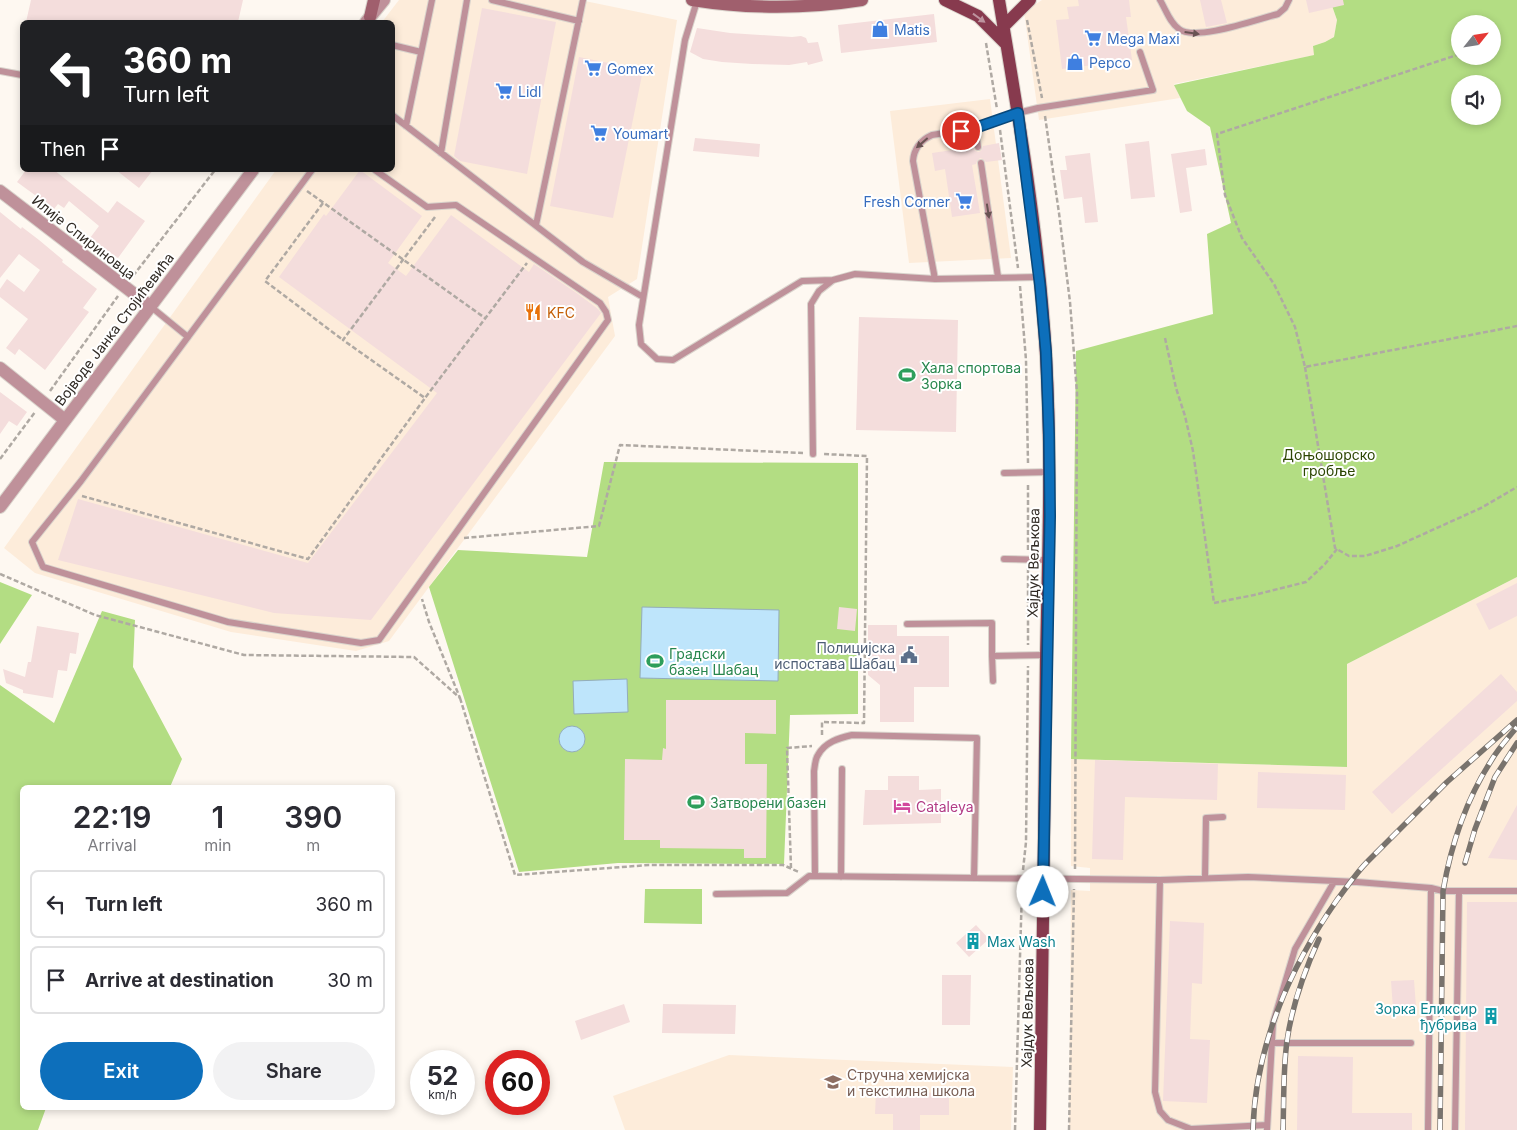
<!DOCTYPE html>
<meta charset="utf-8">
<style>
:root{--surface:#fff;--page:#f2f2f3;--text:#2b2b33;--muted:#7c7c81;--line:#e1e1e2;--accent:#0d6fbb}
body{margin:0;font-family:Inter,sans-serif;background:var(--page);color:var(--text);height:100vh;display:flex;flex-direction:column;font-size:19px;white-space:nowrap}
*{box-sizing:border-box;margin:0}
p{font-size:16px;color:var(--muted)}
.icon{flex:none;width:28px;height:28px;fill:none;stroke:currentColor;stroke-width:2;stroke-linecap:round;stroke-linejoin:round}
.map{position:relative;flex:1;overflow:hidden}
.panel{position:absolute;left:20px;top:785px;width:375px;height:325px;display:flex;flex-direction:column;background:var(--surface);border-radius:8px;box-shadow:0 2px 8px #0003}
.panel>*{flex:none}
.guide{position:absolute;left:20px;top:20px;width:375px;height:152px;border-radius:8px;box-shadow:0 2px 8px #0003;background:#202124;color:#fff;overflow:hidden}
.needle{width:32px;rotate:60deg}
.tools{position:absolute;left:1451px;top:15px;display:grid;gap:10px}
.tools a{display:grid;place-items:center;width:50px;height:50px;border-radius:50%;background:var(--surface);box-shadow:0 2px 8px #0003;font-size:25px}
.speed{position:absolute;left:410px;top:1050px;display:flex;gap:10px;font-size:25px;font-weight:700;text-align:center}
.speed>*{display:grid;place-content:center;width:65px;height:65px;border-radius:50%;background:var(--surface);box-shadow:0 2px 8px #0003;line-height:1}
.speed small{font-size:12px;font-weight:400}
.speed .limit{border:8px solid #d22;background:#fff;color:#111}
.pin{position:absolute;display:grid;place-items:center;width:42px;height:42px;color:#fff;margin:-21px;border:2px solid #fff;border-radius:50%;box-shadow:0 1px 5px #0007}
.me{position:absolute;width:55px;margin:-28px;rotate:1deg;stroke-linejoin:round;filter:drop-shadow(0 0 4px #0008)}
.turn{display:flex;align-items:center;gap:18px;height:105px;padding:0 20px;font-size:22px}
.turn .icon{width:65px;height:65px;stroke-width:2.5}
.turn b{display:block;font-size:35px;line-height:42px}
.then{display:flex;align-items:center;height:48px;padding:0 20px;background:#0003;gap:10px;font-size:19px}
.eta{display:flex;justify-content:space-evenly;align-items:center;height:85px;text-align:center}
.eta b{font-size:30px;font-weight:600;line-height:35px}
.button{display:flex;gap:10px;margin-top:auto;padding:10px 20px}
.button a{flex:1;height:58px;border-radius:30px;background:var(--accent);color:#fff;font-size:20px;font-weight:600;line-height:58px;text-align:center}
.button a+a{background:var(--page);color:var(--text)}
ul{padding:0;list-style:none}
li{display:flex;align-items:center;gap:15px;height:68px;margin:0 10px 8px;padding:0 10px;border:2px solid var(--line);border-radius:8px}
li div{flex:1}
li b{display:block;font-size:19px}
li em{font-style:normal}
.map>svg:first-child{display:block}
.built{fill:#fdecda}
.green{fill:#b3dd83;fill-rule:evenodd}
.water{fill:#bee5fb;stroke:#93adba}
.building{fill:#f4dddc}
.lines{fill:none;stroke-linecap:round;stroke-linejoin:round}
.service-casing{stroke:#d9d3cc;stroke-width:8}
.minor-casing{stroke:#d9d3cc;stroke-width:14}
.tertiary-casing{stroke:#d9d3cc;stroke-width:14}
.secondary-casing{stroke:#d9d3cc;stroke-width:14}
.primary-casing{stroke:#d9d3cc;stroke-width:14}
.path{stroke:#afa9a3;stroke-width:2.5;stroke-dasharray:5 2.5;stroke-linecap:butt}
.service{stroke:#bf919a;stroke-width:6}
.minor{stroke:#bf919a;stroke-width:12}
.tertiary{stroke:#bf919a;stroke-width:12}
.secondary{stroke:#a05f6d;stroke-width:12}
.primary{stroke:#873a4e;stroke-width:12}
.rail-casing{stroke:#79736d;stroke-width:5.5}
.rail{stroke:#fff;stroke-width:4;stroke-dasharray:11;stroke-linecap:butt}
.oneway{fill:#bd939e}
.oneway2{fill:#695353}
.route-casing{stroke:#08487a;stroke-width:12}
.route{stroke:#0d6fbb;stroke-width:9}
.labels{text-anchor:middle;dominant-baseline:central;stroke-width:4;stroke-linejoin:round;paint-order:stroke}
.shop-label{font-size:14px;fill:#366cbe;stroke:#fff;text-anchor:start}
.street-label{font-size:14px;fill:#302a24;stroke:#fff}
.food-label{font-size:14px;fill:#c56008;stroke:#fff;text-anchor:start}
.leisure-label{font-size:14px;fill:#27864d;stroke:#fff;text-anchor:start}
.park-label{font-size:14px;fill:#2d4603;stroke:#fff}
.service-label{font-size:14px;fill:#4e5e75;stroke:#fff;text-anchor:end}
.hotel-label{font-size:14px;fill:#b23c85;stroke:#fff;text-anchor:start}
.culture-label{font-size:14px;fill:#0d838f;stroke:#fff;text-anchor:start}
.education-label{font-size:14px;fill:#785e54;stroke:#fff;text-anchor:start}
</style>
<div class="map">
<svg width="1517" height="1130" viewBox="0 0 1517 1130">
<rect width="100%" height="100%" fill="#fef8f1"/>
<path class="built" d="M399,0H580L677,20L637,279L608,297L615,336L389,641L356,651L231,632L35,573L4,548L276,170H392V22H382Z
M1042,0H1330L1337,20L1334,37L1325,42L1313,46L1315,55L1174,84L1180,98L1039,120L1024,12Z
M990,99L1011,258L909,263L890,111Z
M1517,577V1130H1069L1071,890L1090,891V868L1071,866V759L1346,767L1347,664Z
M729,1055L1013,1067L1011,1130H625L613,1096Z"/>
<path class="green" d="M1330,0H1517V577L1347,664V767L1071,759L1076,351L1213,314L1207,234L1231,223L1210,127L1187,111L1174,85L1314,55L1313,46L1325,42L1334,37L1337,20ZM1460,24H1492V56H1460ZM1460,84H1492V116H1460Z
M604,462L858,463V714L790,715L784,864L618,863L519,872L429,587L458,550L587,557Z
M0,582L32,595L0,644Z
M102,611L135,620L133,667L182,759L170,787L22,788V1108H46L38,1130H0V685L54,723Z
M645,889H702V924L644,923Z"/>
<path class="water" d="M642,607L779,610L778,681L640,678Z
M627,679L628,712L574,714L573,681Z
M559 739a13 13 0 1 1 26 0a13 13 0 1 1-26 0Z"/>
<path class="building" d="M31,0H243L238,22H26Z
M1078,0H1129L1131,17H1126L1132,60L1062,69L1056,20L1069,19L1067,7L1079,6Z
M1200,0H1221L1227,23L1206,27Z
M1306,0H1343L1344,5L1309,13Z
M482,8L556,22L527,174L460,161L454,156Z
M934,14L937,42L841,53L838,25Z
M697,28L730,33L792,37L801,36L806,38L808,43L818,42L823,61L808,65L807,62L789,65L752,64L722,62L703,59L690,52Z
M579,57L643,70L613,218L550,206Z
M695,138L760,144L759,157L693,151Z
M1149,141L1155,197L1131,199L1125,144Z
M999,143L1002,160L986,162L983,159L980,158L977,161L976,164L972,165L980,213L952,217L945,169L935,171L932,153L973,147L974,150L978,152L981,151L983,146Z
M1205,149L1207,165L1186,168L1192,211L1180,213L1171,154Z
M1090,153L1098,222L1085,223L1082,197L1064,199L1060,170H1067L1065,156Z
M26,170H54L108,213L117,201L145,221L118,258L90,238L99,226L69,201L64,208L58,204L54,209L17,182Z
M116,170H153L139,188Z
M360,170L422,216L388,263L406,276L451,215L529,272L534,264L578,294L598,309L601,313L371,620L274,613L58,560L78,499L308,563L437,393L279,277L324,214L326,216Z
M0,212L21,229L22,227L39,240L63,260L62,262L97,289L83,308L89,312L45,370L19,349L15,355L6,348L28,319L0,297V289L7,279L24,292L40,270L19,254L0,278Z
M859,317L958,320L956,432L856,430Z
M0,392L27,412L17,426L9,421L0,434Z
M1517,583V616L1489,630L1476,604Z
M839,607L857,609L855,631L837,629Z
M868,625H897V636H949V687H914V722H880V685L868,675Z
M37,626L79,633L76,654L70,653L67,671L58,670L53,698L23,693V690L6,683L3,669L25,677L28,662H31Z
M1501,674L1517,692V701L1392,814L1372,792Z
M666,700H776V734L745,733V764H767L766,858H744V849L660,848V840H624L625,759L662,760L663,748L666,749Z
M1095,760L1218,764L1217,800L1125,797L1123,860L1092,859Z
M1258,772L1346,775L1345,810L1257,808Z
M888,776H919V790L941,789V823L863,825L865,790H888Z
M1517,805V860L1488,858Z
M1467,902H1517V1130H1465Z
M1170,921L1204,923L1202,984L1192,983L1190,1039L1210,1040L1207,1103L1163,1101Z
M976,925L989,939L969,957L956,943Z
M942,975H971L970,1025H942Z
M1414,980L1416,1007L1393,1009L1391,981Z
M624,1004L630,1022L581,1040L575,1021Z
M663,1004L736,1005L735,1034L662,1033Z
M1298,1056L1353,1057L1352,1113H1412V1130H1297Z
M876,1092L949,1093V1115H920V1130H893V1114H875Z"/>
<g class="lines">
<g class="service-casing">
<path id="service" d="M492,0L579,21
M1160,0C1166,10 1170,23 1179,29C1195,42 1258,19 1278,14L1285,8L1289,0
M697,1L685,40L639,325L641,344L657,359L673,360L802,281L833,280
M392,45L421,52
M0,71L22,75
M392,115L583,262L643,297
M406,126L432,0
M975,128L978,147
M441,153L467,0
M981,163L998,277
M312,170L81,481L32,542L43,567L228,622L361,643L379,640L608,320L606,312L600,303L456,205L427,207L375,170
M536,225L583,0
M935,279L913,161C914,148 921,140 932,135L975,128L1018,113L1038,108L1153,90L1140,52
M150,306L188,337
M813,454L811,304L819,291L833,280L855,274L935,279L1039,277
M1004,473L1050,472
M1004,559L1048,560
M907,624L992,623V656L1046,655
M992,656L993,681
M815,876L814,771C815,766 815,759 818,755C825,742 839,738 852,735L977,738L974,878
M841,877L842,769
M1205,878L1206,818L1223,817
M1160,880L1155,1092L1160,1111L1168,1120L1191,1129L1267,1125
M716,894L787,893L809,876L1160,880L1248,877L1357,882L1431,888L1443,891H1517
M1272,1043H1411
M1267,1130L1273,1023L1295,949L1334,882
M1428,1130L1431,888
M1455,1130L1459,891"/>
</g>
<g class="minor-casing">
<path id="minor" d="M0,191L150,306
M0,368L65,420"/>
</g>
<g class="tertiary-casing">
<path id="tertiary" d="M366,22L384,0
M0,507L253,170"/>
</g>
<g class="secondary-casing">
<path id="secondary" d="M692,0C749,9 805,9 862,0
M370,17L374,0"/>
</g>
<g class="primary-casing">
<path id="primary" d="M945,0L978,16L1006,44
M999,0C1019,118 1039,236 1046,356C1052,456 1048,557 1046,657C1044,815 1043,972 1040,1130
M1003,27L1030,0"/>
</g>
<path class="path" d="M1027,20L1042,98
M986,43L997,109
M1460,54L1217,134L1225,195L1242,238L1274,284L1295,327L1305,367L1517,326
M1045,116L1059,213L1070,302L1077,393L1075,869
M1000,130L1018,268
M307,191L485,318
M323,203L265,281L343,340
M435,217L343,340L425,398L527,263
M133,276L215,170
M1020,286L1026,360L1028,463
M1165,338L1176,388L1185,416L1193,451L1214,603L1254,595L1306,582L1325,564L1337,549
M1305,367L1335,548L1349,556H1365L1397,546L1481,508L1517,487
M50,391L118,296
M0,459L35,412
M82,496L308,559L425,398
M464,538L599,526L620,445L803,453
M1028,550V483
M1028,568V645
M0,574L95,615L244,655L414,657L460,698L429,622L422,599
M460,698L515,875L649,865H783L799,872
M822,735V722L864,723L867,456L823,454
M791,868L787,748L812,746
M1023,870L1026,842L1028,666
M1015,1130L1022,888
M1069,1130L1074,889"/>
<use href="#service" class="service"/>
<use href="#minor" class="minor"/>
<use href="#tertiary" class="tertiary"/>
<use href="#secondary" class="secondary"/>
<use href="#primary" class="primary"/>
<g class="rail-casing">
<path id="rail" d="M1465,863L1475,829L1495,777L1517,743
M1253,1130C1255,1047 1290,967 1337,900C1347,887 1356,873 1368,861L1447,782L1517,720
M1283,1130C1284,1101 1283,1070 1287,1041C1292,1005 1304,972 1319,939
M1440,1130L1443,891C1451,845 1466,800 1491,761C1498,749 1508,738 1517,727"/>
</g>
<use href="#rail" class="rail"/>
</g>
<defs><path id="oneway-solid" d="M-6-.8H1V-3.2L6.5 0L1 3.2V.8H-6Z" transform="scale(1.25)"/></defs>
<use class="oneway" href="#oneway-solid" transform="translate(979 18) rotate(36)"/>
<g class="oneway2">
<use href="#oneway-solid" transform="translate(1192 33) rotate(8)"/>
<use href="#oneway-solid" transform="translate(922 143) rotate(139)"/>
<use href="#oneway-solid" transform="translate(988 211) rotate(81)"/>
</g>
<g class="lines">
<g class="route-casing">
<path id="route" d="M961,131L975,128L1018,113L1040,285L1046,352L1049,435L1050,516L1043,892"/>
</g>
<use href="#route" class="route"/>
</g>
<defs>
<g id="shop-bare" transform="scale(1.35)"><path d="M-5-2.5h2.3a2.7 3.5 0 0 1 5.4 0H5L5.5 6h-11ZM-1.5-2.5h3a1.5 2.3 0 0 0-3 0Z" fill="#3f7fe0" stroke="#fff" stroke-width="2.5" paint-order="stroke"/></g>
<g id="supermarket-bare" transform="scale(1.35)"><path d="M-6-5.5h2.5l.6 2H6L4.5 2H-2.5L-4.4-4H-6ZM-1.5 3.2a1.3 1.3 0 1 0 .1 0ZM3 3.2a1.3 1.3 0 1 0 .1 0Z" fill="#3f7fe0" stroke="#fff" stroke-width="2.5" paint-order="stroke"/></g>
<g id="restaurant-bare" transform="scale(1.35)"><path d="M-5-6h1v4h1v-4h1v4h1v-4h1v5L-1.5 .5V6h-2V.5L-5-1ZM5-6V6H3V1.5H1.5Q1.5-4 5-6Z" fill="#e8710a" stroke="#fff" stroke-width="2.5" paint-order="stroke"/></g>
<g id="stadium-bare" transform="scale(1.35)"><path d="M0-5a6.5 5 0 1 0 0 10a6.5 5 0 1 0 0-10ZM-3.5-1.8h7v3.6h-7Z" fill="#2e9e5b" stroke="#fff" stroke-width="2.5" paint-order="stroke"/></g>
<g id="civic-bare" transform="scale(1.35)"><path d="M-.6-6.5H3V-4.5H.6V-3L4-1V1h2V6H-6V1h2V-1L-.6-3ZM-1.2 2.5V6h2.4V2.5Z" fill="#5c6f8a" stroke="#fff" stroke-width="2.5" paint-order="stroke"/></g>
<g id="hotel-bare" transform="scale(1.35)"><path d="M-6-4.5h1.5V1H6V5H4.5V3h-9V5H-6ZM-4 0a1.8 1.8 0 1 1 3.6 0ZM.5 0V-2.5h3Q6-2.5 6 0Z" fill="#d1479c" stroke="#fff" stroke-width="2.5" paint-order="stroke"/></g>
<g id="building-bare" transform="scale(1.35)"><path d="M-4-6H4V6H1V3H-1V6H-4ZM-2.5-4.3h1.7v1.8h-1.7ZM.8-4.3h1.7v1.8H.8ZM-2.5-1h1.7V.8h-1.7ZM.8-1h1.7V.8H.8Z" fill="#0f9aa8" stroke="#fff" stroke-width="2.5" paint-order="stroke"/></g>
<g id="school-bare" transform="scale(1.35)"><path d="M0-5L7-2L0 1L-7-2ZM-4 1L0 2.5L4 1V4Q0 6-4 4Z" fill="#8d6e63" stroke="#fff" stroke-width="2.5" paint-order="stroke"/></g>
</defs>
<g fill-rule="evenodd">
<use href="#shop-bare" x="880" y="29"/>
<use href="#supermarket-bare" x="1093" y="38"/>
<use href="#shop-bare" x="1075" y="62"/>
<use href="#supermarket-bare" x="593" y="68"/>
<use href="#supermarket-bare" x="504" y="91"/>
<use href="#supermarket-bare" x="599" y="133"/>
<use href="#supermarket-bare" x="964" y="201"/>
<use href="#restaurant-bare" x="533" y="312"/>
<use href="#stadium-bare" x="907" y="375"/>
<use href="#civic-bare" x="909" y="655"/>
<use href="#stadium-bare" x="655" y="661"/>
<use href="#stadium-bare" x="696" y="802"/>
<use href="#hotel-bare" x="902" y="806"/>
<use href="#building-bare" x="973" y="941"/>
<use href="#building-bare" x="1491" y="1016"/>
<use href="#school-bare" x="833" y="1082"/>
</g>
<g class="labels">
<g class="shop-label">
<text x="894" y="29">Matis</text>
<text x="1107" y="38">Mega Maxi</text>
<text x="1089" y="62">Pepco</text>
<text x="607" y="68">Gomex</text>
<text x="518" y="91">Lidl</text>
<text x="613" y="133">Youmart</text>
<text x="950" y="201" text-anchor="end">Fresh Corner</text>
</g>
<g class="street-label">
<text transform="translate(84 237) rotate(38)">Илије Спириновца</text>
<text transform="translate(114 329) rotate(-53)">Војводе Јанка Стојићевића</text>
<text transform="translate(1033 563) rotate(-89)">Хајдук Вељкова</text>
<text transform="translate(1027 1013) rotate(-89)">Хајдук Вељкова</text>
</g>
<g class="food-label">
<text x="547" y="312">KFC</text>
</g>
<g class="leisure-label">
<text x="921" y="367">Хала спортова<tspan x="921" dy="16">Зорка</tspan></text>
<text x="669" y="653">Градски<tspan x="669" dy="16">базен Шабац</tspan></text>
<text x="710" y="802">Затворени базен</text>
</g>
<g class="park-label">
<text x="1329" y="454">Доњошорско<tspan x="1329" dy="16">гробље</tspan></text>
</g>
<g class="service-label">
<text x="895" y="647">Полицијска<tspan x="895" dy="16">испостава Шабац</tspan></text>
</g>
<g class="hotel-label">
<text x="916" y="806">Cataleya</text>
</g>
<g class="culture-label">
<text x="987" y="941">Max Wash</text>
<text x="1477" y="1008" text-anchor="end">Зорка Еликсир<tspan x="1477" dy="16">ђубрива</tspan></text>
</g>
<g class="education-label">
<text x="847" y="1074">Стручна хемијска<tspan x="847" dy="16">и текстилна школа</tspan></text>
</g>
</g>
</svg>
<div class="tools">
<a><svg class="needle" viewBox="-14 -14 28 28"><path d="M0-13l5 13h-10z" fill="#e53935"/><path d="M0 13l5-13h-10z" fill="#7c7c81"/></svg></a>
<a><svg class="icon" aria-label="sound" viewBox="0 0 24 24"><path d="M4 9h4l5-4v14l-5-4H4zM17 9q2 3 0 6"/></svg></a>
</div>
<div class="speed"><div>52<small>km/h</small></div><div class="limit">60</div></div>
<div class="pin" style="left:961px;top:131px;background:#d93025"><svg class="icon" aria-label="arrive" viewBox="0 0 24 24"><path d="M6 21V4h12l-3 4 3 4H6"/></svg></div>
<svg class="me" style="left:1043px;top:892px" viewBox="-20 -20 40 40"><circle r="19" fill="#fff"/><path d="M0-13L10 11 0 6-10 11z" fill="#0d6fbb"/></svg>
<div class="guide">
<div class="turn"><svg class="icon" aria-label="left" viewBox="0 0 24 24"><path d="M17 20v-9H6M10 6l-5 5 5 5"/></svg><div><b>360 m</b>Turn left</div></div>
<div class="then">Then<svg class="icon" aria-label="arrive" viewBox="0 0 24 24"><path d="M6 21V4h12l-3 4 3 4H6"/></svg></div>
</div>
<section class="panel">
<div class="eta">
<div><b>22:19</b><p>Arrival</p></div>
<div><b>1</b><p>min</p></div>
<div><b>390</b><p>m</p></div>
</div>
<ul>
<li><svg class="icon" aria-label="left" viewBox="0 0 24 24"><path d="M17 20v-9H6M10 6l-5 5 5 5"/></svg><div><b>Turn left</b></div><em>360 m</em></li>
<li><svg class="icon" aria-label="arrive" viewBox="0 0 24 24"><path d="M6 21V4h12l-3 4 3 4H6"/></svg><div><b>Arrive at destination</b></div><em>30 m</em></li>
</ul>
<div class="button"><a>Exit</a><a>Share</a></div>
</section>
</div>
